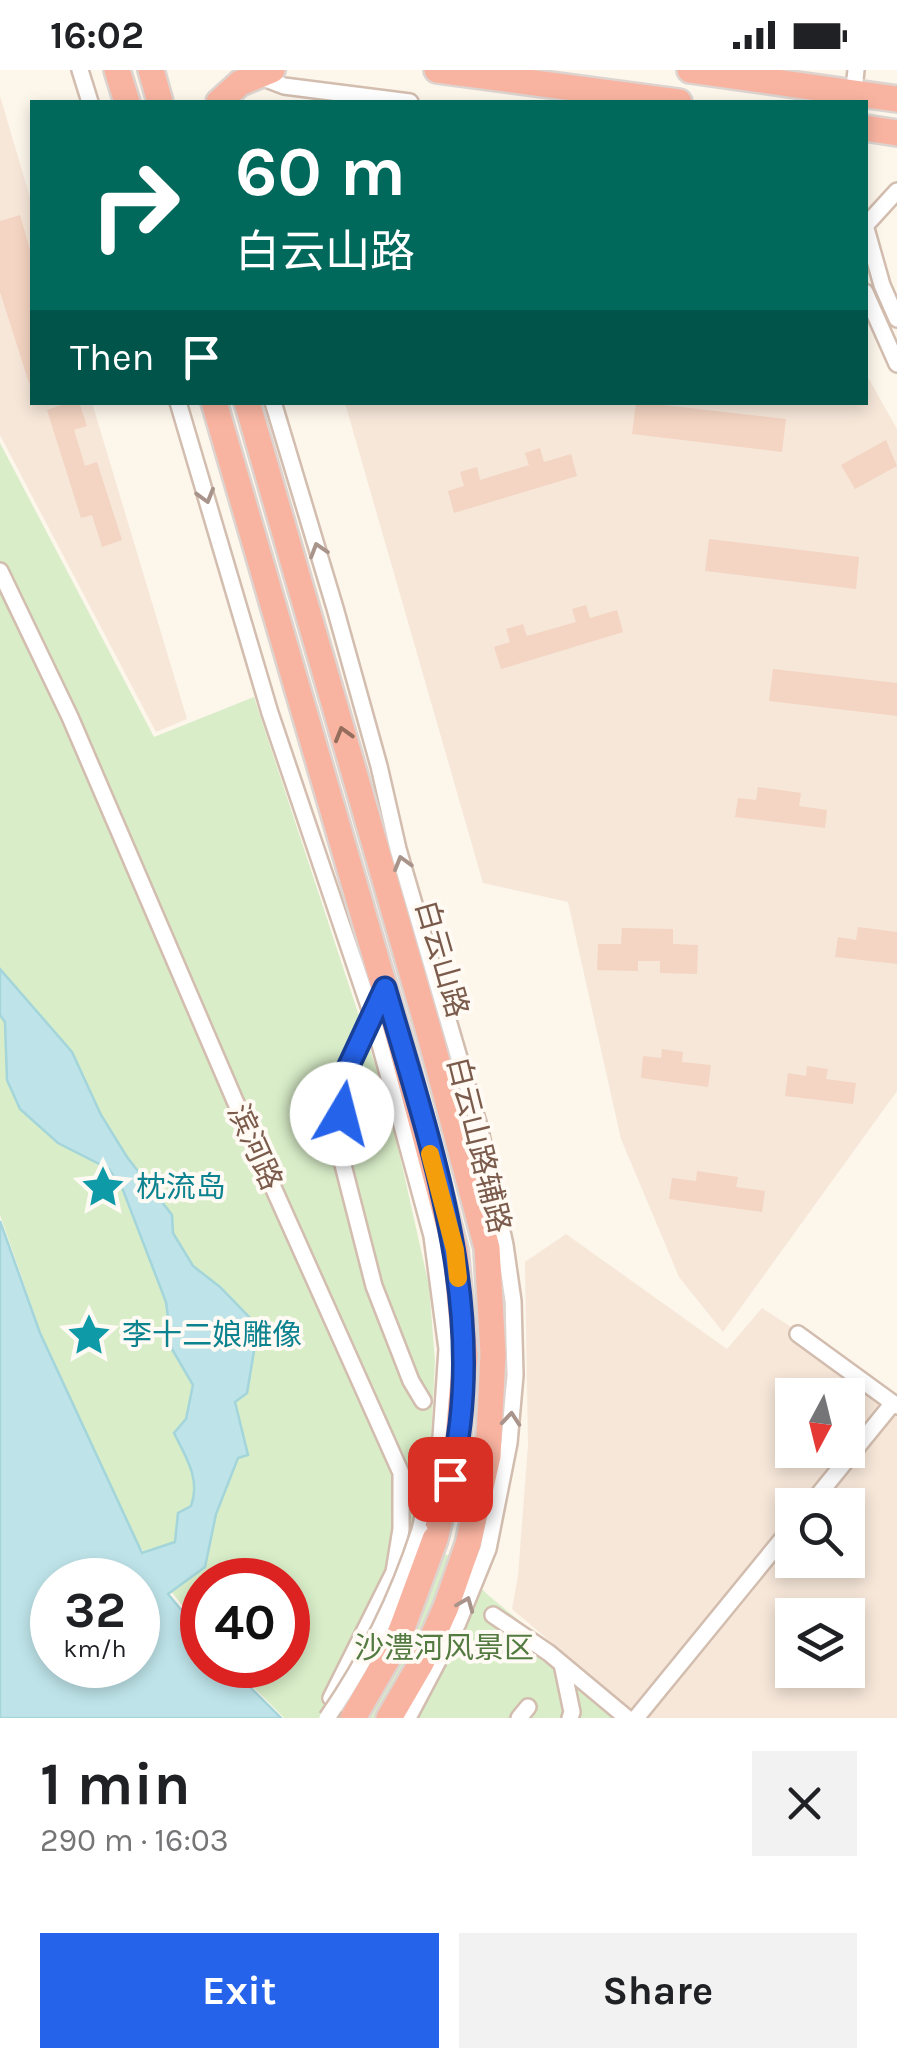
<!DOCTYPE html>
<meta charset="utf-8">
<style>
:root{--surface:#fff;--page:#f2f2f2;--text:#202124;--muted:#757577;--accent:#2563eb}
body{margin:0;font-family:Karla,"Noto Sans SC",sans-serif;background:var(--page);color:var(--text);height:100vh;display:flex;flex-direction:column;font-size:38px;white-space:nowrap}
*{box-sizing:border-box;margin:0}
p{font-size:32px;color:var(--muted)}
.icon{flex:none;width:55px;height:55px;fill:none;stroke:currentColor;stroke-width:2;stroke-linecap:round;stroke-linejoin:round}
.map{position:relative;height:1648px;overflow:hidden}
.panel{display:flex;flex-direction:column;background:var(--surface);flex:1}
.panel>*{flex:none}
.banner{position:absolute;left:30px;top:30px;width:838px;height:305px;border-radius:0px;box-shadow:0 5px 15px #0003;background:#00695c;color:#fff;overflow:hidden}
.needle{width:65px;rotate:187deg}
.buttons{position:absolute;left:775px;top:1308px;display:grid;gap:20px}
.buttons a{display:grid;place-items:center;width:90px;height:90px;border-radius:0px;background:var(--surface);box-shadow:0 5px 15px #0003;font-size:50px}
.speed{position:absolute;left:30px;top:1488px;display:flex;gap:20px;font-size:50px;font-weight:700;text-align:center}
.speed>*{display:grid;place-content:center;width:130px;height:130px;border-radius:50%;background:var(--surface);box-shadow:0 5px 15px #0003;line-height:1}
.speed small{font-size:25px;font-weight:400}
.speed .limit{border:15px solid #d22;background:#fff;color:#111}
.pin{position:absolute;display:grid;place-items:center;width:85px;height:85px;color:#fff;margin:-42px;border-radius:20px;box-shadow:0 5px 15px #0006}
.me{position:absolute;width:110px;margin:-55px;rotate:8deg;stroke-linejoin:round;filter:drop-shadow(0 0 8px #0008)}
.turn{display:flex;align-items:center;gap:35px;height:210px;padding:0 40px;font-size:45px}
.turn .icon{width:130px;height:130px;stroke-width:2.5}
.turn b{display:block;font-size:70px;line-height:85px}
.then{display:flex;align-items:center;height:95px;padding:0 40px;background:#0003;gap:20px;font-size:38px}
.round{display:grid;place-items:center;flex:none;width:105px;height:105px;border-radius:0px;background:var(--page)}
.headline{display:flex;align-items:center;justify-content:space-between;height:170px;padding:0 40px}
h1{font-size:60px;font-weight:700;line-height:75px}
.primary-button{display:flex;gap:20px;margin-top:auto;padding:20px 40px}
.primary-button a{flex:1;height:115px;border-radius:0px;background:var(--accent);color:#fff;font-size:40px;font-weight:700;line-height:115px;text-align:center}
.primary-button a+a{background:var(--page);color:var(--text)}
.status{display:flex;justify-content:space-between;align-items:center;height:70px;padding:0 50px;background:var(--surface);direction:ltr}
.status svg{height:28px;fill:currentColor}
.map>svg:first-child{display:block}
.residential{fill:#f6e7d9;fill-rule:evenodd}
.green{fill:#d8edc8}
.water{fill:#bee4e9;stroke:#a3d5db;stroke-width:2.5;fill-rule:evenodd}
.building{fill:#f4d4c2}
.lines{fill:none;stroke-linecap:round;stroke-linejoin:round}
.minor-casing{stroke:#d2bdaf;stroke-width:20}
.highway-casing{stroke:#ddd4d0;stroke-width:30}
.minor{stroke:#fff;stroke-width:15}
.highway{stroke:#f9b4a1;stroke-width:25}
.minor-bridge-casing{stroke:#d2bdaf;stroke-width:20;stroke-linecap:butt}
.highway-bridge-casing{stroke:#ddd4d0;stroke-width:30;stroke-linecap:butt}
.minor-bridge{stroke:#fff;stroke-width:15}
.highway-bridge{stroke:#f9b4a1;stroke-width:25}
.oneway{stroke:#a9948b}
.oneway2{stroke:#946d5d}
.route-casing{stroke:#184099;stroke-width:25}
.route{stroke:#2563eb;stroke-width:18}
.slow{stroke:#f59e0b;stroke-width:18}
.labels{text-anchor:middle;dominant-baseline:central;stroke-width:8;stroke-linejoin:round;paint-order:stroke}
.street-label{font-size:30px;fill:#7b5b4c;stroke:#fffaf3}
.culture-label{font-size:30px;fill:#0d838f;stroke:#fffaf3;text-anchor:start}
.park-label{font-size:30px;fill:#537a40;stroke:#fffaf3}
</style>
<div class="status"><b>16:02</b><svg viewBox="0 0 49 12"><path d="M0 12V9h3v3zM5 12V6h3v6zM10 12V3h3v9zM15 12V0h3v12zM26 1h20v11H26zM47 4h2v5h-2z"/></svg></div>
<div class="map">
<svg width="897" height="1648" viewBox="0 0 897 1648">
<rect width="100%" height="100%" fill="#fdf6eb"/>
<path class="residential" d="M0,26L32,134V332L92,333L187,649L156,662L0,365Z
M865,302L897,359V1021L723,1262L679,1207L621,1069L568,832L483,813L345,333L865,332Z
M566,1164L727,1279L762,1238L897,1326V1648H640L512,1539L518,1506L528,1375L525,1192ZM792,1325H848V1380H792ZM792,1435H848V1490H792ZM792,1545H848V1600H792Z"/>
<path class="green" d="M0,373L154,667L254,627L389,1037L429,1216L435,1291L431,1368L416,1455L488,1525L637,1648H284L232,1595H288V1510H202V1560L166,1515L131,1463L41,1263L0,1145Z"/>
<path class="water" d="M0,899L72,982L101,1045L127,1087L172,1145L173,1163L193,1196L220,1217L254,1252L256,1269L247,1323L235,1332L248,1385L238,1388L216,1444L205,1497L168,1524L202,1565V1595H228L281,1648H0V1151L40,1263L142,1483L175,1472L178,1443L191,1436C201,1410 186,1387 174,1363L186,1349L193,1315L172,1279L166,1232L123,1120L109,1099L58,1073L20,1039L7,1010L5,952L0,945ZM52,1510H138V1595H52Z"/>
<path class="building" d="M20,145L32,187V312L29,313L0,222V151Z
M71,332H79L87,356L74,360L85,396L97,392L122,470L102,477L92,445L81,448L47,340Z
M636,332L786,349L782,382L632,364Z
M886,370L897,396L855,419L841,395Z
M540,378L544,392L571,384L577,406L454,443L448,421L464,416L460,402L477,397L480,410L529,395L525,383Z
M709,469L859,487L856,519L705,501Z
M586,535L590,548L617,540L623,562L501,599L494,577L510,572L506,559L523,554L527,566L576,552L572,539Z
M773,599L897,613V646L769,631Z
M758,717L801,723L799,736L827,740L825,758L735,747L738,728L756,730Z
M858,857L897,862V894L835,887L838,867L856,870Z
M622,858L673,859V874L698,875L697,904L660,903V891H638V901L597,900L598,874H621Z
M662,979L683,982L682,992L711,995L708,1017L641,1008L643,986L661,988Z
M807,996L828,999L826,1009L856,1013L853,1034L785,1026L788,1003L806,1006Z
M697,1101L738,1107L736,1117L765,1121L762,1142L669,1129L672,1108L696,1111Z"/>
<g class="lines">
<g class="minor-casing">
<path id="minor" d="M80,0L90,32
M258,6L284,16L410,32
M853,29L856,0
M865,155L882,215L897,249
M865,156L897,121
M865,222L897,294
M178,332L270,643L372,945L432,1166L447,1279L441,1367L420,1460
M273,332L335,538L379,696L398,779L479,1056L505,1175L513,1231L515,1305L509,1373L488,1479L458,1553L408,1648
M0,501L70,647L251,1068L401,1403V1459L394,1502L331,1628L345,1639
M373,945L343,1006L340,1083L374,1216L411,1311L423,1331
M798,1264L897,1336
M810,1435L893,1333
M493,1545L549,1583L627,1648
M562,1594L572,1642L570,1648
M519,1648L528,1637
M636,1648L792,1457"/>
</g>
<g class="highway-casing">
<path id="highway" d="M117,0L127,32
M151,0L160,32
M437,0L679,32
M690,0L897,29
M219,32L240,13L272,0
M865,58L897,63
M214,332L402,978L455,1180L465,1286L457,1379L435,1469
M247,332L431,969L487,1178L493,1284L488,1386L468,1474L446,1537L421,1593L389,1648"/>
</g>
<use href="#minor" class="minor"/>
<use href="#highway" class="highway"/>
<g class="minor-bridge-casing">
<path id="minor-bridge" d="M327,1648C368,1589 398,1528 420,1460"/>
</g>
<g class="highway-bridge-casing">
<path id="highway-bridge" d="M353,1648L397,1572L435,1469"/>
</g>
<use href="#minor-bridge" class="minor-bridge"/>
<use href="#highway-bridge" class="highway-bridge"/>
</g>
<defs><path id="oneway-chevron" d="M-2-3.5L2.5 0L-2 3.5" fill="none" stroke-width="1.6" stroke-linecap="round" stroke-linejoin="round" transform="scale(2.5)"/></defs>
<g class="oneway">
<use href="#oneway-chevron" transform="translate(206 426) rotate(74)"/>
<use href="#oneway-chevron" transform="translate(318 480) rotate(-107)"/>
<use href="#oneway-chevron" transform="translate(402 793) rotate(-106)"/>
<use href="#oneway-chevron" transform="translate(511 1349) rotate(-85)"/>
<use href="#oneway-chevron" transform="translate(466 1534) rotate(-68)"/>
</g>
<use class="oneway2" href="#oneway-chevron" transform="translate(343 664) rotate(-106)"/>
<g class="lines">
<g class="route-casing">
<path id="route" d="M342,1044L344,1006L385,918C431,1076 491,1245 450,1409"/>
</g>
<use href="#route" class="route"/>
<path class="slow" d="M430,1084L455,1180L458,1208"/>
</g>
<defs>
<g id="sight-bare" transform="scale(3.45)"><path d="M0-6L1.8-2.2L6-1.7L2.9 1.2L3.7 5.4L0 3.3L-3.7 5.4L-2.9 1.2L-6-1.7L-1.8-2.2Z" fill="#0f9aa8" stroke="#fffaf3" stroke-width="2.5" paint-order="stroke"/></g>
</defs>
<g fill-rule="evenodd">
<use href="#sight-bare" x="103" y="1117"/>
<use href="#sight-bare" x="89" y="1265"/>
</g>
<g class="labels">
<g class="street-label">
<text transform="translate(442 889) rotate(74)">白云山路</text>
<text transform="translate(479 1075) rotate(76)">白云山路辅路</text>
<text transform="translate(255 1077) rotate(66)">滨河路</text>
</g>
<g class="culture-label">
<text x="136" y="1117">枕流岛</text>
<text x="122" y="1265">李十二娘雕像</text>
</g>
<g class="park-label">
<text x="444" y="1578">沙澧河风景区</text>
</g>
</g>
</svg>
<div class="buttons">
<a><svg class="needle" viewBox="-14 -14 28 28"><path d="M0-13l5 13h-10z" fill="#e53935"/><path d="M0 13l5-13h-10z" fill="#757577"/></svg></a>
<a><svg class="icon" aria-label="search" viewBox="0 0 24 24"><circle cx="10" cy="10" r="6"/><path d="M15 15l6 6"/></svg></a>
<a><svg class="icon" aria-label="layers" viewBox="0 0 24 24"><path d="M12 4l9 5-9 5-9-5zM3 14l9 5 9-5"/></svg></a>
</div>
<div class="speed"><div>32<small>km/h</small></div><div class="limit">40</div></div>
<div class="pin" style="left:450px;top:1409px;background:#d93025"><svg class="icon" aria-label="arrive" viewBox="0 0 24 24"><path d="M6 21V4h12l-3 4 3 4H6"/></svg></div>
<svg class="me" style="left:342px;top:1044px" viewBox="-20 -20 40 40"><circle r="19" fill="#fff"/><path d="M0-13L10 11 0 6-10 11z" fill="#2563eb"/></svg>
<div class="banner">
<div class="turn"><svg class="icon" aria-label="right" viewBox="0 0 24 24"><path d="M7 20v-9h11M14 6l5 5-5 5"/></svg><div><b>60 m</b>白云山路</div></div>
<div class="then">Then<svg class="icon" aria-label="arrive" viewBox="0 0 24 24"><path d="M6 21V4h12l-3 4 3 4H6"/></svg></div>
</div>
</div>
<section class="panel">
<div class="headline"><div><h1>1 min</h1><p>290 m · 16:03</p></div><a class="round"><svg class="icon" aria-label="close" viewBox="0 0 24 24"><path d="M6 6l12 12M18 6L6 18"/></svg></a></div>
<div class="primary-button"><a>Exit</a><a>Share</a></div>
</section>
